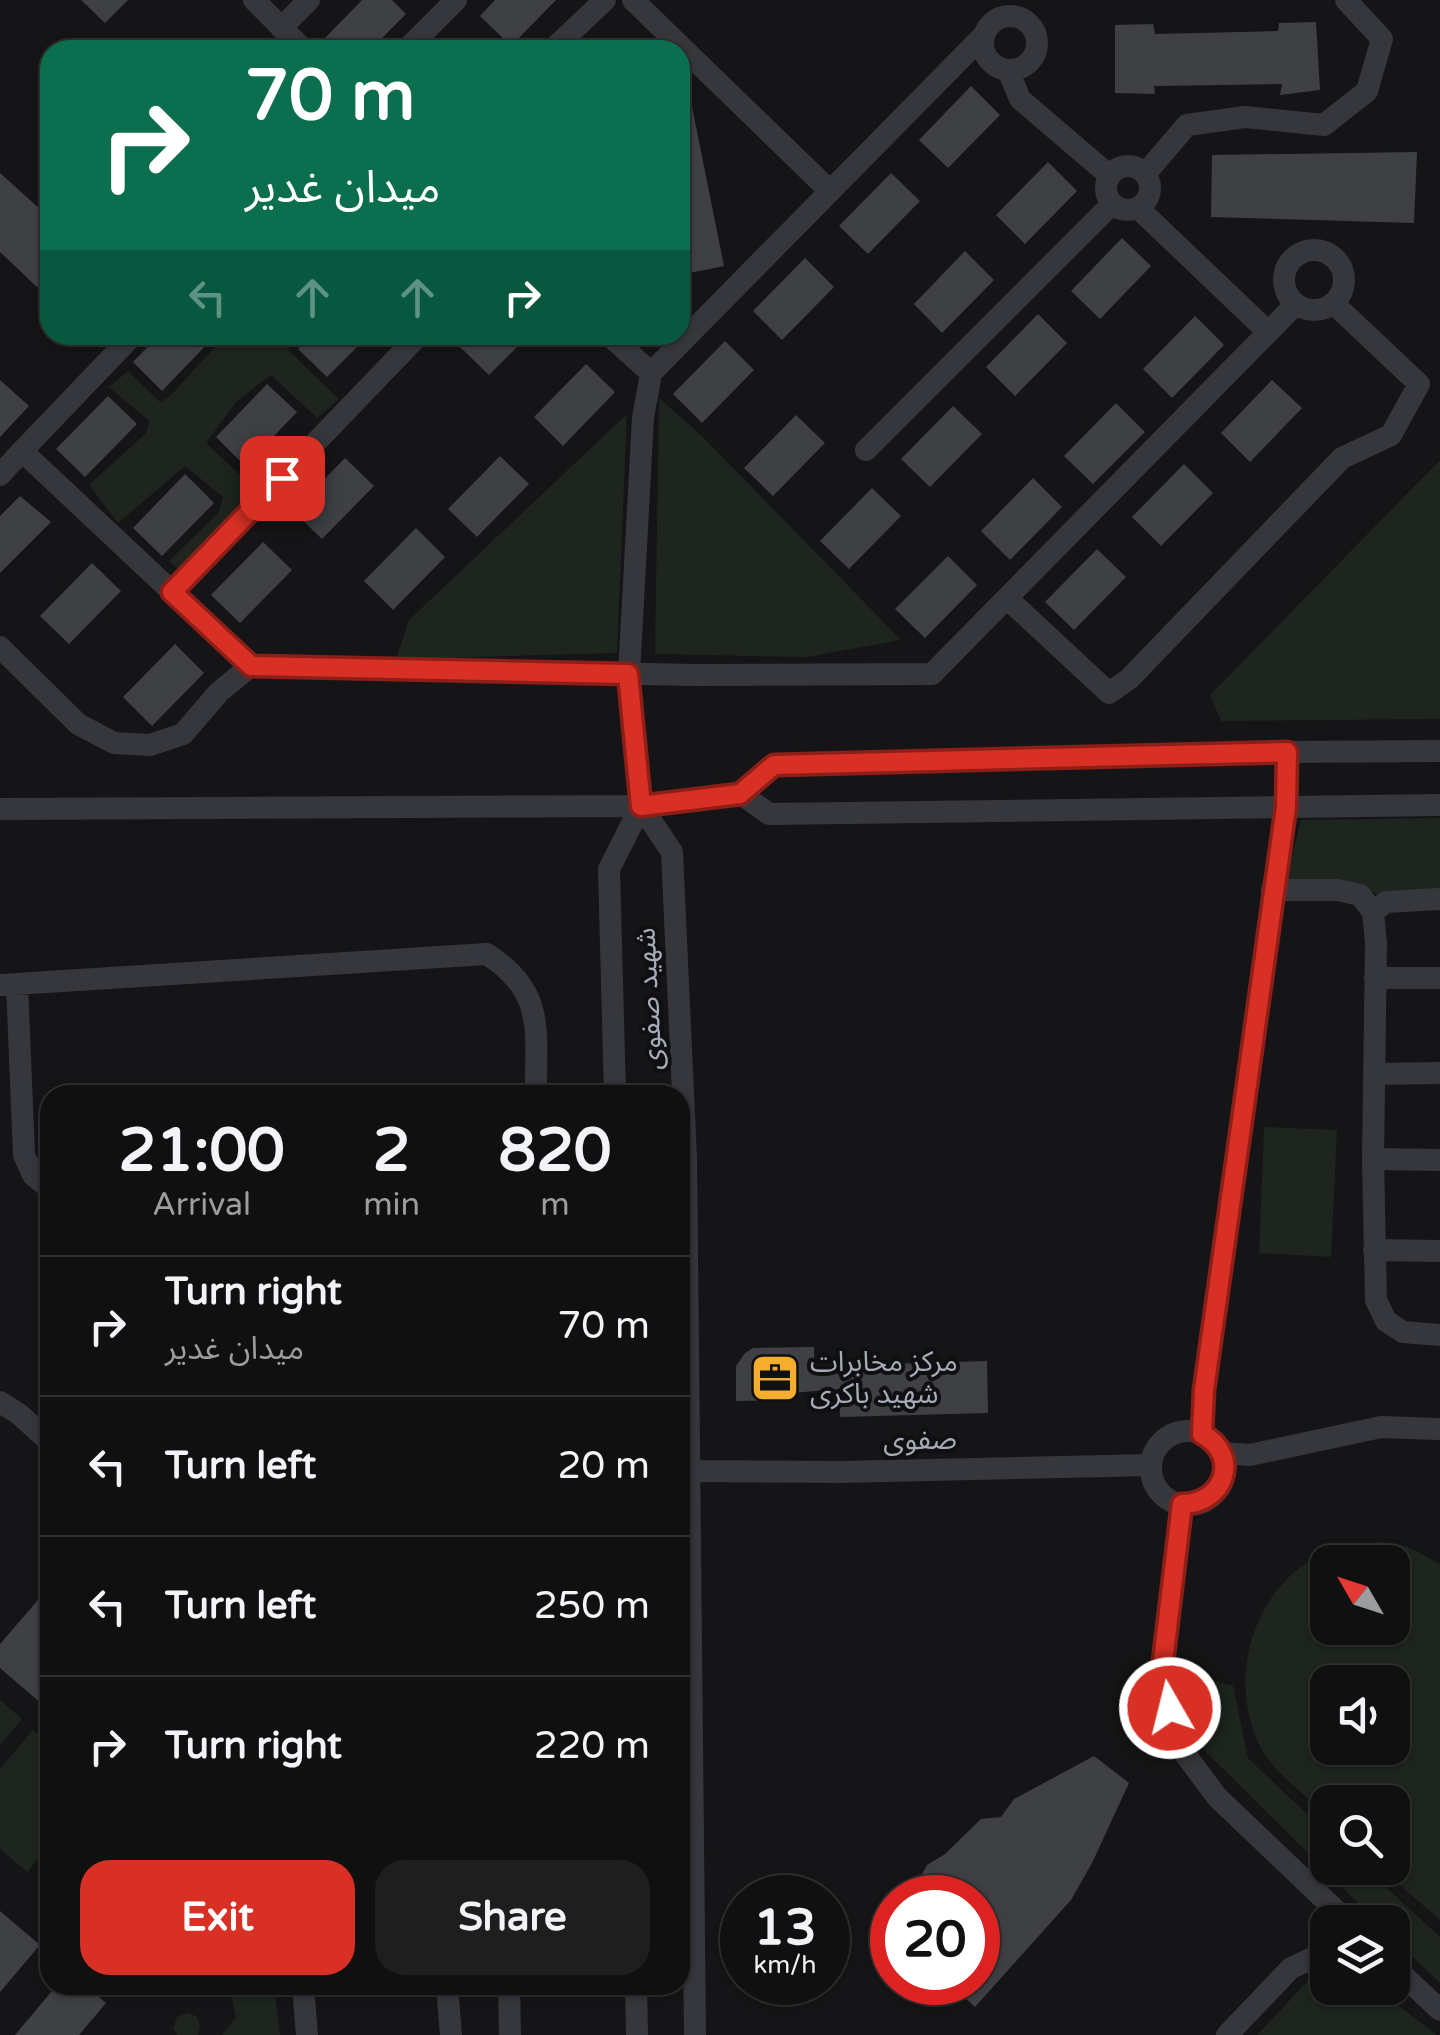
<!DOCTYPE html>
<meta charset="utf-8">
<style>
:root{--surface:#101011;--page:#1e1e1f;--text:#f1f3f6;--muted:#9c9d9f;--line:#303031;--accent:#d93025}
body{margin:0;font-family:"Varela Round","Noto Sans Arabic",sans-serif;background:var(--page);color:var(--text);height:100vh;display:flex;flex-direction:column;font-size:38px;white-space:nowrap}
*{box-sizing:border-box;margin:0}
p{font-size:32px;color:var(--muted)}
.icon{flex:none;width:55px;height:55px;fill:none;stroke:currentColor;stroke-width:2;stroke-linecap:round;stroke-linejoin:round}
.map{position:relative;flex:1;overflow:hidden}
.side{position:absolute;left:40px;top:1085px;width:650px;height:910px;display:flex;flex-direction:column;background:var(--surface);border-radius:30px;box-shadow:0 2px 8px #0004,0 0 0 2px var(--line)}
.side>*{flex:none}
.top-card{position:absolute;left:40px;top:40px;width:650px;height:305px;border-radius:30px;box-shadow:0 2px 8px #0004,0 0 0 2px var(--line);background:#0b6e4f;color:#fff;overflow:hidden}
.needle{width:65px;rotate:309deg}
.controls{position:absolute;left:1310px;top:1545px;display:grid;gap:20px}
.controls a{display:grid;place-items:center;width:100px;height:100px;border-radius:20px;background:var(--surface);box-shadow:0 2px 8px #0004,0 0 0 2px var(--line);font-size:50px}
.speed{position:absolute;left:720px;top:1875px;display:flex;gap:20px;font-size:50px;font-weight:700;text-align:center}
.speed>*{display:grid;place-content:center;width:130px;height:130px;border-radius:50%;background:var(--surface);box-shadow:0 2px 8px #0004,0 0 0 2px var(--line);line-height:1}
.speed small{font-size:25px;font-weight:400}
.speed .limit{border:15px solid #d22;background:#fff;color:#111}
.pin{position:absolute;display:grid;place-items:center;width:85px;height:85px;color:#fff;margin:-42px;border-radius:20px;box-shadow:0 5px 15px #0006}
.me{position:absolute;width:110px;margin:-55px;rotate:352deg;stroke-linejoin:round;filter:drop-shadow(0 0 8px #0008)}
.turn{display:flex;align-items:center;gap:35px;height:210px;padding:0 40px;font-size:45px}
.turn .icon{width:130px;height:130px;stroke-width:2.5}
.turn b{display:block;font-size:70px;line-height:85px}
.lanes{display:flex;align-items:center;height:95px;padding:0 40px;background:#0003;justify-content:center;gap:50px;direction:ltr}
.lanes .off{opacity:.35}
.eta{display:flex;justify-content:space-evenly;align-items:center;height:170px;text-align:center}
.eta b{font-size:60px;font-weight:800;line-height:70px}
.cta{display:flex;gap:20px;margin-top:auto;padding:20px 40px}
.cta a{flex:1;height:115px;border-radius:30px;background:var(--accent);color:#fff;font-size:40px;font-weight:800;line-height:115px;text-align:center}
.cta a+a{background:var(--page);color:var(--text)}
ul{padding:0;list-style:none}
li{display:flex;align-items:center;gap:30px;height:140px;padding:0 40px;border-top:2px solid var(--line)}
li div{flex:1}
li b{display:block;font-size:38px}
li em{font-style:normal}
.map>svg:first-child{display:block}
.green{fill:#1d251e;fill-rule:evenodd}
.building{fill:#3f4044}
.lines{fill:none;stroke-linecap:round;stroke-linejoin:round}
.minor{stroke:#36373c;stroke-width:22}
.route-casing{stroke:#8d1f18;stroke-width:25}
.route{stroke:#d93025;stroke-width:18}
.labels{text-anchor:middle;dominant-baseline:central;stroke-width:8;stroke-linejoin:round;paint-order:stroke}
.street-label{font-size:28px;fill:#a6acb7;stroke:#101012}
.poi-label{font-size:28px;fill:#a6acb7;stroke:#101012;text-anchor:start}
</style>
<div class="map">
<svg width="1440" height="2035" viewBox="0 0 1440 2035">
<rect width="100%" height="100%" fill="#151517"/>
<path class="green" d="M226,335H302L288,350L339,399L317,418L271,375L236,402L206,443L238,473L260,486L180,571L169,561L219,512L223,497L185,466L118,523L89,485L146,433L149,421L109,387L128,371L160,402L170,396Z
M659,398L702,436L901,640L806,657L655,654Z
M627,414L617,653L396,659L409,620Z
M1440,460V719L1221,721L1210,695Z
M1440,818V893L1378,895L1361,884L1285,882L1301,820Z
M1264,1127L1337,1130L1331,1257L1259,1253Z
M1379,1542L1407,1546L1440,1564V1920L1380,1868H1392V1802H1328L1327,1816C1309,1798 1274,1772 1262,1750C1227,1685 1249,1598 1312,1559C1333,1546 1356,1544 1379,1542ZM1328,1562H1392V1628H1328ZM1328,1682H1392V1748H1328Z
M1191,1674L1233,1686L1248,1758L1327,1833L1328,1868H1365L1440,1937V1983L1393,1938L1392,1922H1377L1205,1751Z
M0,1700L22,1719L0,1745Z
M33,1730L50,1745V1845L27,1872L0,1849V1769Z
M1318,1970L1327,1972L1328,1988H1375L1437,2035H1257Z
M241,1985H274L280,2035H222L236,2018L232,1997Z
M187,2013L196,2016L200,2025L198,2035H177L173,2028L177,2017Z"/>
<path class="building" d="M81,0H128L105,23Z
M362,0H392L406,14L370,50H337L325,38Z
M495,0H556L511,46L480,16Z
M1316,22L1320,90L1280,95L1282,84L1154,86L1155,94L1115,93V25L1153,24L1155,34L1278,31L1279,23Z
M687,82L724,266L680,275V83Z
M971,86L1000,115L948,168L919,140Z
M1417,152L1414,223L1211,217L1212,155Z
M1048,162L1077,191L1025,244L996,215Z
M0,173L50,218V275L37,287L0,252Z
M891,173L920,201L868,254L839,226Z
M1122,238L1151,266L1100,319L1071,291Z
M965,251L994,280L942,333L914,304Z
M805,258L834,287L782,340L753,311Z
M1038,314L1067,343L1015,396L986,367Z
M1195,316L1224,345L1172,398L1143,369Z
M159,335H216L162,391L133,362Z
M312,335H369L327,377L298,349Z
M472,335H529L489,375L460,347Z
M725,341L754,370L702,423L673,394Z
M586,364L615,392L563,446L534,417Z
M0,380L29,406L0,437Z
M1272,380L1302,408L1250,462L1221,433Z
M267,384L297,412L245,466L216,437Z
M108,396L137,424L85,477L56,449Z
M1116,403L1145,432L1093,484L1064,456Z
M953,406L982,434L930,487L901,459Z
M796,415L825,443L773,496L744,468Z
M500,456L529,484L477,537L448,509Z
M345,458L374,486L322,539L293,511Z
M1184,464L1213,493L1161,546L1132,517Z
M185,474L214,503L162,556L133,528Z
M1033,478L1062,507L1010,560L981,531Z
M872,488L901,516L849,569L820,541Z
M20,496L51,522L0,573V516Z
M416,528L445,557L393,610L364,581Z
M263,542L292,570L240,623L211,595Z
M1097,549L1126,577L1074,630L1045,602Z
M948,556L977,585L925,638L895,609Z
M92,563L121,591L69,644L40,616Z
M175,644L204,673L152,726L123,697Z
M814,1347V1366L987,1361L988,1413L840,1417L839,1389L780,1394L781,1400L736,1401V1366L745,1353L753,1348Z
M50,1586V1711L0,1668V1644Z
M1094,1756L1129,1783L1092,1863L1071,1900L975,2007L948,1982H978V1898H905L916,1885L927,1865L945,1854L981,1819L1001,1817L1014,1799Z
M0,1911L40,1945L0,1992Z
M57,1985H85L106,2003L79,2035H15Z"/>
<g class="lines">
<path class="minor" d="M254,0L304,50
M633,0L830,191
M983 43a27 27 0 1 1 54 0a27 27 0 1 1-54 0Z
M281,28L309,0
M406,50L456,0
M552,50L605,0
M1008,70L1020,99L1110,176
M1106 188a22 22 0 1 1 44 0a22 22 0 1 1-44 0Z
M1145,174L1187,125L1245,117L1324,125L1367,91L1382,39L1346,0
M1138,208L1267,331
M1284 280a30 30 0 1 1 60 0a30 30 0 1 1-60 0Z
M133,335L22,451L251,666L695,675L932,674L1296,304
M609,335L651,373
M866,450L1112,204
M0,475L22,451
M172,592L419,335
M1009,600L1109,693L1129,679L1342,458L1391,435L1419,384L1333,303
M0,647L78,724L114,743L150,745L183,734L219,692L251,666
M740,793L769,814L1440,805
M0,809L641,806L740,793L774,765L1287,752L1440,751
M1272,890H1338L1360,895L1373,912L1376,943L1373,1159L1376,1300L1386,1321L1403,1332L1440,1335
M1373,912L1386,902L1440,899
M1375,978H1440
M17,984L24,1155L33,1175L50,1189
M0,985L487,954C547,993 535,1032 536,1095
M1374,1074L1440,1073
M615,1095L609,869L641,806
M1373,1159L1440,1160
M1374,1250L1440,1251
M0,1402L19,1414L50,1442
M1151 1468a37 37 0 1 1 74 0a37 37 0 1 1-74 0Z
M1203,1434L1204,1390L1285,807L1287,752
M1222,1453L1250,1455L1381,1427L1440,1429
M691,1471L841,1472L1151,1465
M1182,1504L1162,1670L1179,1746L1217,1797L1348,1922
M1392,1965L1440,2010
M303,1985L307,2035
M447,1985L451,2035
M509,1985L510,2035
M636,1985L637,2035
M695,2035L686,1158L672,852L641,806L629,674L643,418L651,373L983,36
M1227,2035L1291,1968L1328,1951"/>
</g>
<g class="lines">
<g class="route-casing">
<path id="route" d="M282,478L172,592L251,666L628,674L641,806L740,794L774,765L1287,752L1286,807L1204,1390L1202,1434C1242,1456 1224,1504 1182,1504L1162,1670L1170,1708"/>
</g>
<use href="#route" class="route"/>
</g>
<defs>
<g id="office-square" transform="scale(2.5)"><rect x="-9" y="-9" width="18" height="18" rx="4" fill="#f4ad2f" stroke="#101012"/><path d="M-6-3h4V-5.5h4V-3h4V5H-6ZM-1-4.5V-3h2v-1.5ZM-6 0V1H6V0Z" fill="#111"/></g>
</defs>
<g fill-rule="evenodd">
<use href="#office-square" x="775" y="1378"/>
</g>
<g class="labels">
<g class="street-label">
<text transform="translate(649 999) rotate(-93)">شهید صفوی</text>
<text transform="translate(920 1440) rotate(-1)">صفوی</text>
</g>
<g class="poi-label">
<text x="810" y="1362">مرکز مخابرات<tspan x="810" dy="32">شهید باکری</tspan></text>
</g>
</g>
</svg>
<div class="controls">
<a><svg class="needle" viewBox="-14 -14 28 28"><path d="M0-13l5 13h-10z" fill="#e53935"/><path d="M0 13l5-13h-10z" fill="#9c9d9f"/></svg></a>
<a><svg class="icon" aria-label="sound" viewBox="0 0 24 24"><path d="M4 9h4l5-4v14l-5-4H4zM17 9q2 3 0 6"/></svg></a>
<a><svg class="icon" aria-label="search" viewBox="0 0 24 24"><circle cx="10" cy="10" r="6"/><path d="M15 15l6 6"/></svg></a>
<a><svg class="icon" aria-label="layers" viewBox="0 0 24 24"><path d="M12 4l9 5-9 5-9-5zM3 14l9 5 9-5"/></svg></a>
</div>
<div class="speed"><div>13<small>km/h</small></div><div class="limit">20</div></div>
<div class="pin" style="left:282px;top:478px;background:#d93025"><svg class="icon" aria-label="arrive" viewBox="0 0 24 24"><path d="M6 21V4h12l-3 4 3 4H6"/></svg></div>
<svg class="me" style="left:1170px;top:1708px" viewBox="-20 -20 40 40"><circle r="17" fill="#d93025" stroke="#fff" stroke-width="3"/><path d="M0-11L8 9 0 5-8 9z" fill="#fff"/></svg>
<div class="top-card">
<div class="turn"><svg class="icon" aria-label="right" viewBox="0 0 24 24"><path d="M7 20v-9h11M14 6l5 5-5 5"/></svg><div><b>70 m</b>میدان غدیر</div></div>
<div class="lanes"><svg class="icon off" aria-label="left" viewBox="0 0 24 24"><path d="M17 20v-9H6M10 6l-5 5 5 5"/></svg><svg class="icon off" aria-label="ahead" viewBox="0 0 24 24"><path d="M12 20V5M6 11l6-6 6 6"/></svg><svg class="icon off" aria-label="ahead" viewBox="0 0 24 24"><path d="M12 20V5M6 11l6-6 6 6"/></svg><svg class="icon" aria-label="right" viewBox="0 0 24 24"><path d="M7 20v-9h11M14 6l5 5-5 5"/></svg></div>
</div>
<section class="side">
<div class="eta">
<div><b>21:00</b><p>Arrival</p></div>
<div><b>2</b><p>min</p></div>
<div><b>820</b><p>m</p></div>
</div>
<ul>
<li><svg class="icon" aria-label="right" viewBox="0 0 24 24"><path d="M7 20v-9h11M14 6l5 5-5 5"/></svg><div><b>Turn right</b><p>میدان غدیر</p></div><em>70 m</em></li>
<li><svg class="icon" aria-label="left" viewBox="0 0 24 24"><path d="M17 20v-9H6M10 6l-5 5 5 5"/></svg><div><b>Turn left</b></div><em>20 m</em></li>
<li><svg class="icon" aria-label="left" viewBox="0 0 24 24"><path d="M17 20v-9H6M10 6l-5 5 5 5"/></svg><div><b>Turn left</b></div><em>250 m</em></li>
<li><svg class="icon" aria-label="right" viewBox="0 0 24 24"><path d="M7 20v-9h11M14 6l5 5-5 5"/></svg><div><b>Turn right</b></div><em>220 m</em></li>
</ul>
<div class="cta"><a>Exit</a><a>Share</a></div>
</section>
</div>
